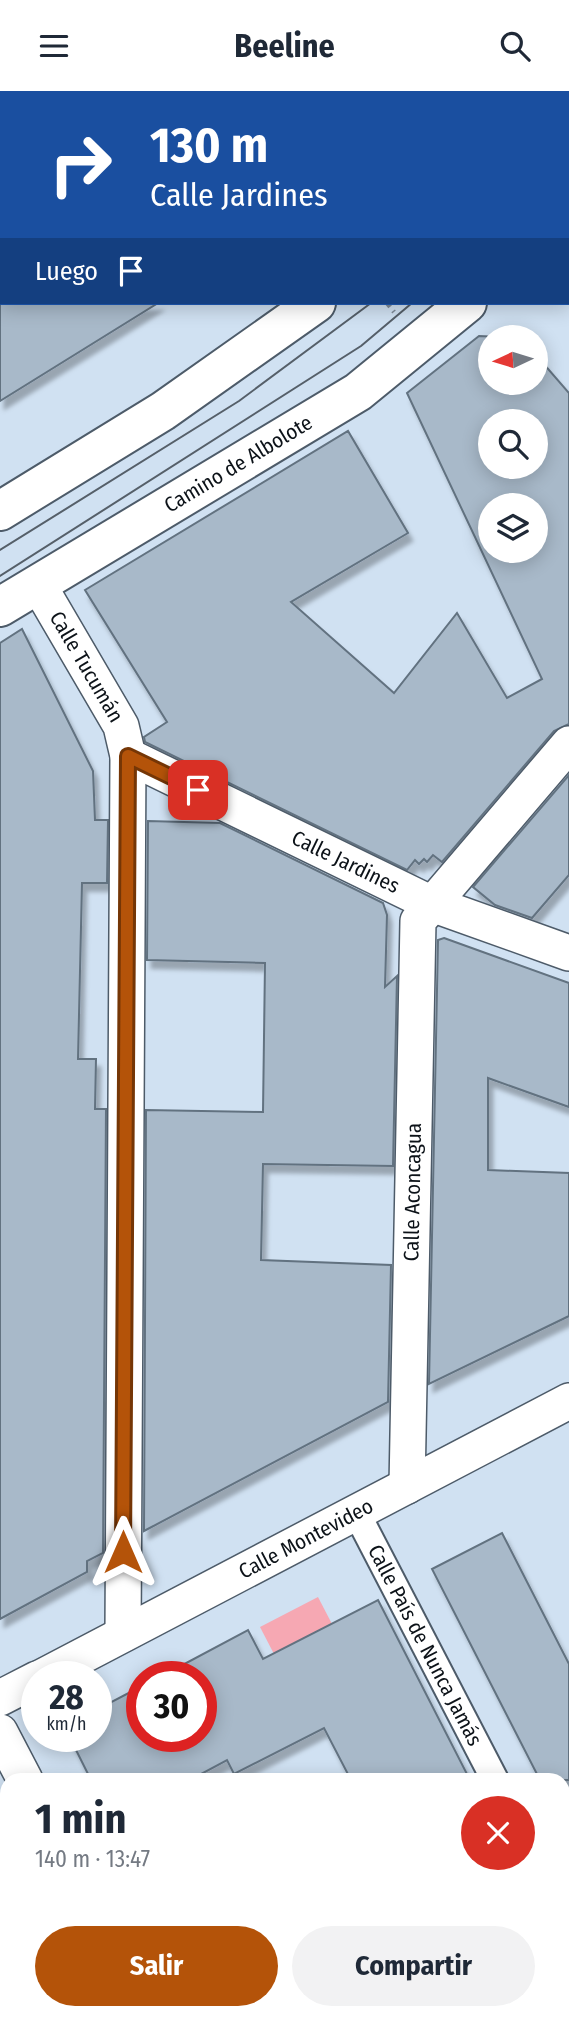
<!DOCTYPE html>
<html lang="es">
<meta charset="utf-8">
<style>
:root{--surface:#fff;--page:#f2f2f3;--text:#1f2937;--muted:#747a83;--accent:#b45309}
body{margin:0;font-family:"Fira Sans Condensed",sans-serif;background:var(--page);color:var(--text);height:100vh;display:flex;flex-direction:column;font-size:26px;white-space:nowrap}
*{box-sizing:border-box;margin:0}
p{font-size:23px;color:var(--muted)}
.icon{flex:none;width:38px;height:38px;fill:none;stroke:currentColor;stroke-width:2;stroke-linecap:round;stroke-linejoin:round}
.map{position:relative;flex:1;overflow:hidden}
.panel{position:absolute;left:0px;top:1682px;width:570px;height:247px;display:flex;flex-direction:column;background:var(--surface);border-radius:21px 21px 0 0;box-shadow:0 4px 18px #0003}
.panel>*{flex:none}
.top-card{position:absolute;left:0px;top:0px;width:570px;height:214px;box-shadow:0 4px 18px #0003;background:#1a4fa0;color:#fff;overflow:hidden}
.needle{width:46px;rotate:266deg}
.tools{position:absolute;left:478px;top:234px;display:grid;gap:14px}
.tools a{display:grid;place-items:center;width:70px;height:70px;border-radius:50%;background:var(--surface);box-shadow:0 4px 18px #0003;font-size:35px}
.speed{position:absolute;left:21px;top:1570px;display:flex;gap:14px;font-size:35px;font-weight:700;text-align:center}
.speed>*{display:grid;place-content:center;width:91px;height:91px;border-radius:50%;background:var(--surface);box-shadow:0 4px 18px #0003;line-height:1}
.speed small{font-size:18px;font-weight:400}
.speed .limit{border:10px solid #d22;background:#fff;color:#111}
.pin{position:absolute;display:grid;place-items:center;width:60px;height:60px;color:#fff;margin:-30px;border-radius:14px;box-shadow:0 4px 10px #0006}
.me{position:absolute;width:77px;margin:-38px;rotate:0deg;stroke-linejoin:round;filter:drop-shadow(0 0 5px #0008)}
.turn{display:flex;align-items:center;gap:24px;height:147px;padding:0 35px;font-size:32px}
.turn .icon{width:91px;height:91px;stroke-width:2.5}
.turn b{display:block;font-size:49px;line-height:60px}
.then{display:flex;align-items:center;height:66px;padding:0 35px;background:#0003;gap:14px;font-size:26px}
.round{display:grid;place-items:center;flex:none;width:74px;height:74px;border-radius:37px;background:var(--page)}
.headline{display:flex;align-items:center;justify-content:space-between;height:119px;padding:0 35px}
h1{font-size:42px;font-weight:700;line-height:52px}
.button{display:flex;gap:14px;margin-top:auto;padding:14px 35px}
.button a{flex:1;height:80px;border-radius:42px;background:var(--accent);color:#fff;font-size:28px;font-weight:700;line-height:80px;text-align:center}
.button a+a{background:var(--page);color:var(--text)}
header{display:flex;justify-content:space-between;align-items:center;height:91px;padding:0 35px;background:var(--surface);font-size:32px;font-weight:700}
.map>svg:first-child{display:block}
.water{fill:#f6a8b3}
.building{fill:#a8b9c9;stroke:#627280;stroke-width:2;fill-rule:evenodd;filter:url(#shadow)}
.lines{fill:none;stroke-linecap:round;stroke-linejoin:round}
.pedestrian-casing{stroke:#4d5b69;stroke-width:30}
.minor-casing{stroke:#4d5b69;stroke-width:38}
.tertiary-casing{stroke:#4d5b69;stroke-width:42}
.path{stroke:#7e8a97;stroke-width:4.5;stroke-dasharray:5 5;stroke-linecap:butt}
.pedestrian{stroke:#fff;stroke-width:26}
.minor{stroke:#fff;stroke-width:35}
.tertiary{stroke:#fff;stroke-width:38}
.tram{stroke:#555f69;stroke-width:2}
.route-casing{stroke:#753606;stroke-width:18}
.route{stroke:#b45309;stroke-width:12}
.labels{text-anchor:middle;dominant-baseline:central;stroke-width:6;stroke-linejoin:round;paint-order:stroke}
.street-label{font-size:21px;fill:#0c1218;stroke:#e0eefb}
</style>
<header><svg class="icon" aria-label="menu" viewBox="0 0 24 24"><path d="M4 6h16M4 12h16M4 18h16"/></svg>Beeline<svg class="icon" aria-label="search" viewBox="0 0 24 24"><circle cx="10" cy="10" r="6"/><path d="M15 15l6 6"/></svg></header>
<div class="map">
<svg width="569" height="1928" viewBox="0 0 569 1928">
<defs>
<filter id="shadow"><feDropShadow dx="4.5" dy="8" stdDeviation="2" flood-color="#0004"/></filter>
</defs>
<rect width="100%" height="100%" fill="#d0e1f2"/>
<path class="water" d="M318,1506L332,1533L274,1563L260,1536Z"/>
<path class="building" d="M0,212H158L0,310Z
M479,245L521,247H490V292H536V264L569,302V633L554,640L442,771L433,764L427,771L424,768L419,773L415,769L407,779L145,651L144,646L167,631L85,499L348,340L408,442L291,511L394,602L457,522L507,607L542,588L407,302ZM490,331H536V376H490ZM490,415H536V460H490Z
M22,538L93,680L95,729H108L107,792H82L78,968H96L95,1018H106L103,1462L87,1470V1481L0,1528V552Z
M569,684V784L532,827L495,814L473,796Z
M148,730L220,732L383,812L387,824L385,896L397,885L393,1075L263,1073L261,1169L391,1174L388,1311L144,1440L146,1019L263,1021L265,872L147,869Z
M444,847L569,892V1016L488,987V1079L569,1082V1225L429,1293L438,849Z
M502,1442L569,1573V1689H540L432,1478Z
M378,1509L470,1689H351L324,1637L234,1683L227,1669L190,1689H91L69,1645H96V1619L142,1595V1645H201V1586H160L248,1539L263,1568Z"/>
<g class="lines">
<g class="pedestrian-casing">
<g id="pedestrian">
<path id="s1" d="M356,1421L495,1689"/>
<path d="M564,1820L569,1830"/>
</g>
</g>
<g class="minor-casing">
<g id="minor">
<path d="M510,2L512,0"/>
<path id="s2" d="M38,493L121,635L128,665L123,1543"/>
<path id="s3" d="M128,665L432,813L569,862"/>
<path id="s4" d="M407,1395L418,830L569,653"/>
<path id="s5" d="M42,1586L569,1310"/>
<path d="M0,1607L37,1588"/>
<path d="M0,1641L25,1689"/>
<path d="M145,1922L149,1928"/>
</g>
</g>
<g class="tertiary-casing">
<g id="tertiary">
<path d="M565,2L567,0"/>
<path d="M569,103V104"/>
<path d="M569,157V156"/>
<path d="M0,420L163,320L316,212"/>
<path id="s6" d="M0,516L358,301L467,212"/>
</g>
</g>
<path class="path" d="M387,212L394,221"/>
<use href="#pedestrian" class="pedestrian"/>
<use href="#minor" class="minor"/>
<use href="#tertiary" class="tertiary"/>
<path class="tram" d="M569,32V31
M569,74V73
M0,459L239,310L371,212
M0,485L361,255L412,212"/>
</g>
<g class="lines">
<g class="route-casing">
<path id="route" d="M123,1461L128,665L198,699"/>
</g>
<use href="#route" class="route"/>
</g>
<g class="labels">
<g class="street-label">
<text stroke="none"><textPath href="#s6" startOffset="278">Camino de Albolote</textPath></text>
<text stroke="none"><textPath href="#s2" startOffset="96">Calle Tucumán</textPath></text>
<text stroke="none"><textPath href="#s3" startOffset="242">Calle Jardines</textPath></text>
<text stroke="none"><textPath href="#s4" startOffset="294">Calle Aconcagua</textPath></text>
<text stroke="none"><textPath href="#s5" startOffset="298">Calle Montevideo</textPath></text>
<text stroke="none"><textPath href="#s1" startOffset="150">Calle País de Nunca Jamás</textPath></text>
</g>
</g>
</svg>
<div class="tools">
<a><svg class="needle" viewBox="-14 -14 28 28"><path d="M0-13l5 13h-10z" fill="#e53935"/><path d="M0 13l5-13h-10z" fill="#747a83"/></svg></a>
<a><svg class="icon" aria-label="search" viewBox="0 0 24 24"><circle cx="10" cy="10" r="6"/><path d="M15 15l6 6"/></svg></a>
<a><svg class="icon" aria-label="layers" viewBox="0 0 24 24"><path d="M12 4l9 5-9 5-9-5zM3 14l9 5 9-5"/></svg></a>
</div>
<div class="speed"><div>28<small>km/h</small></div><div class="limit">30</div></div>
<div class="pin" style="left:198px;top:699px;background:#d93025"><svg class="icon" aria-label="arrive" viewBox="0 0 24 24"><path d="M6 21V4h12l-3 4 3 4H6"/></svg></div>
<svg class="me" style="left:123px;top:1461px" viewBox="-20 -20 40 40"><path d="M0-17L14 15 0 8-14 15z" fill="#b45309" stroke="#fff" stroke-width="4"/></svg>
<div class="top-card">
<div class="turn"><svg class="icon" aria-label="right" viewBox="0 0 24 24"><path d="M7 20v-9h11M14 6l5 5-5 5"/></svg><div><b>130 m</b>Calle Jardines</div></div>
<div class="then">Luego<svg class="icon" aria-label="arrive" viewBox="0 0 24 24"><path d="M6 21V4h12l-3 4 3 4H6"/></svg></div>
</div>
<section class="panel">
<div class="headline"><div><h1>1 min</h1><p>140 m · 13:47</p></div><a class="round" style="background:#d93025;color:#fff"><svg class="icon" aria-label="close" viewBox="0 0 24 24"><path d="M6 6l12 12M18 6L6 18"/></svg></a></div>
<div class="button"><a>Salir</a><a>Compartir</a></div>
</section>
</div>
